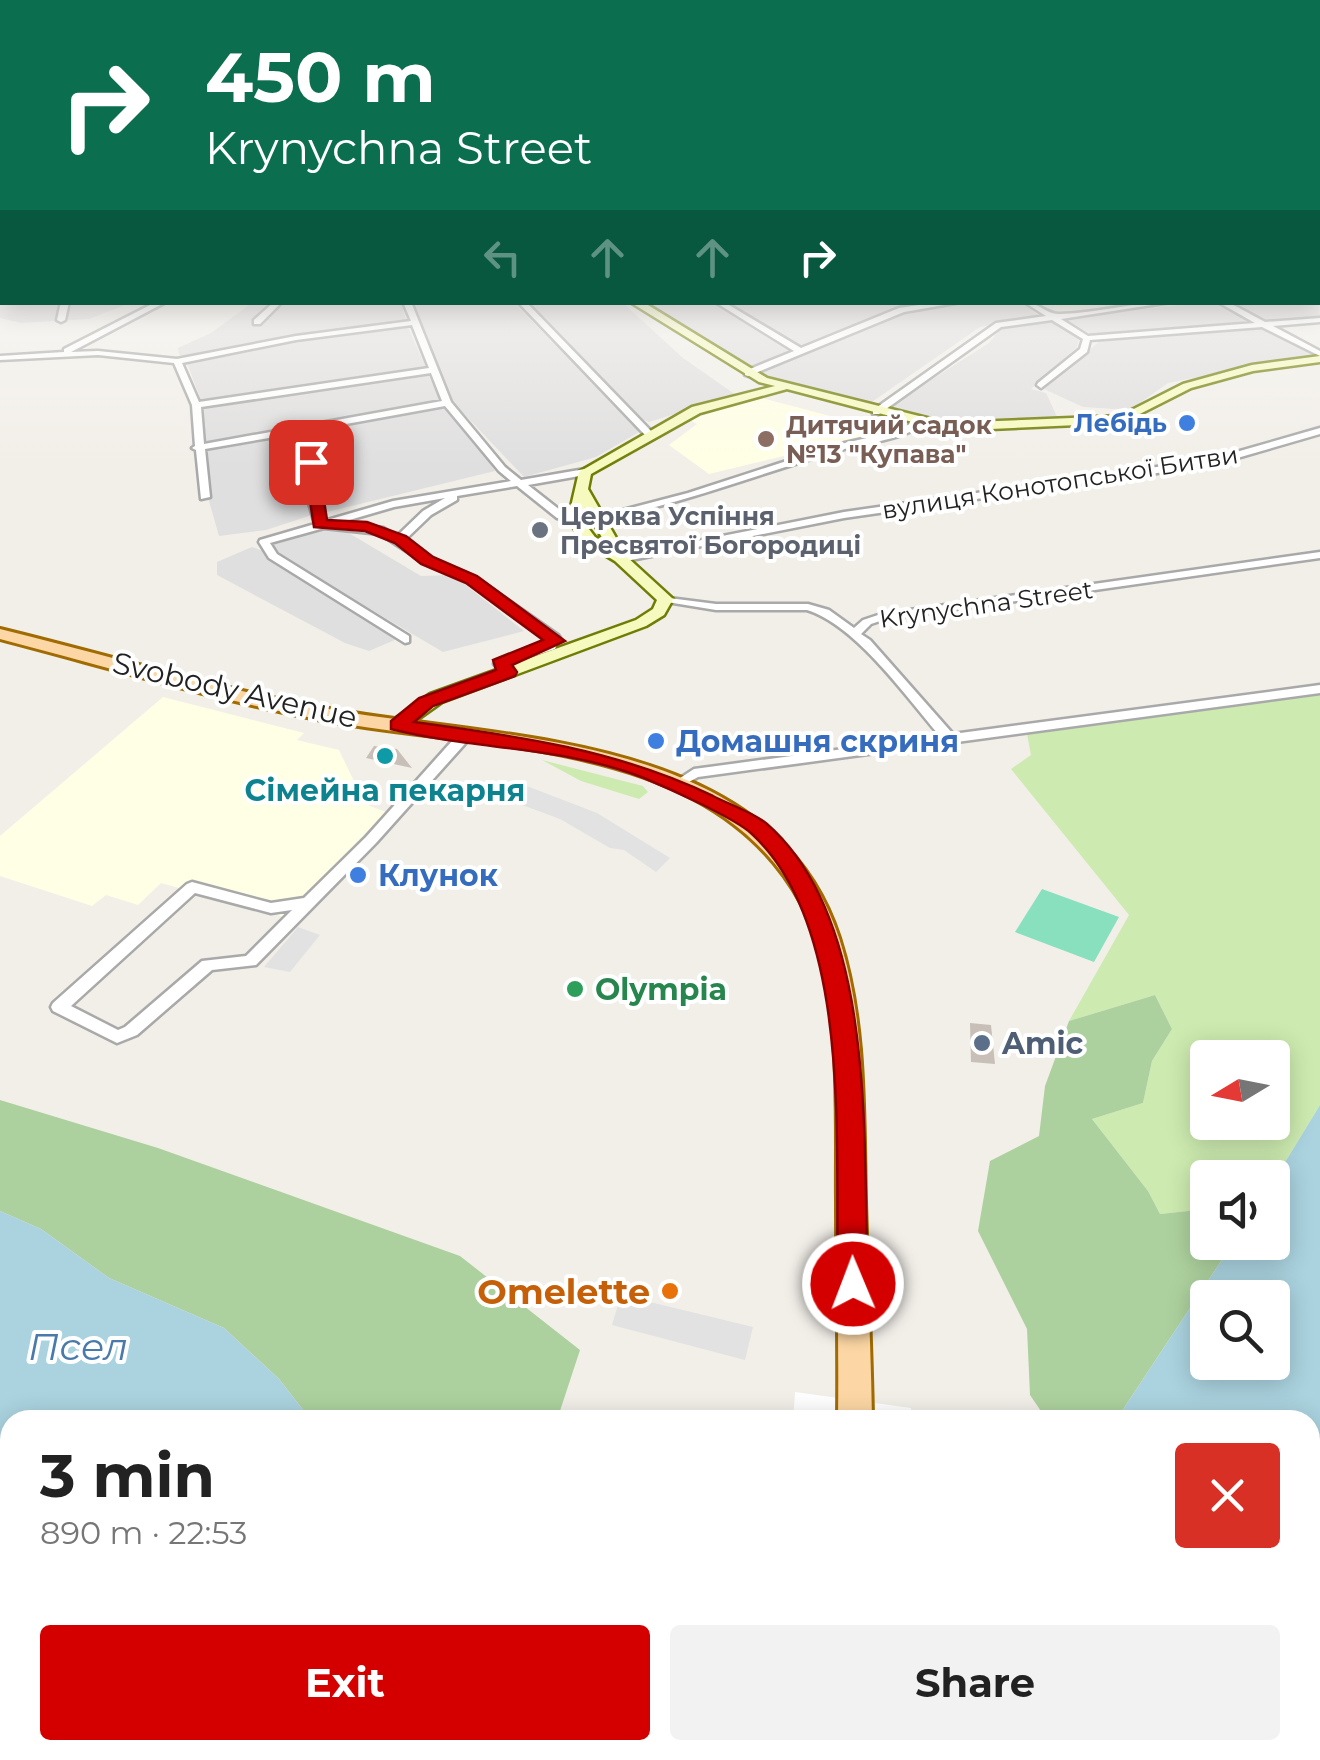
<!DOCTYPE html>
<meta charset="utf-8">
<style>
:root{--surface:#fff;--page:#f2f2f2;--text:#222;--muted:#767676;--accent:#d40000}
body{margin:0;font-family:Montserrat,sans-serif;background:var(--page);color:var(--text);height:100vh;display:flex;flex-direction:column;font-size:38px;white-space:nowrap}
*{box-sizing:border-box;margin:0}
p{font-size:32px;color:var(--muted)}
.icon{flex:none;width:55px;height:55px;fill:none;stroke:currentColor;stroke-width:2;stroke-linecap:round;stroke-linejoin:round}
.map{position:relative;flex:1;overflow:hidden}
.side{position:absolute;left:0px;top:1410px;width:1320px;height:350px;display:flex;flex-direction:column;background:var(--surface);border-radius:30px 30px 0 0;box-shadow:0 5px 25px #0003}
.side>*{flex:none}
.guide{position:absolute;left:0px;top:0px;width:1320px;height:305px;box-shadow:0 5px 25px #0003;background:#0b6e4f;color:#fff;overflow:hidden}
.needle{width:65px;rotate:260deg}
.tools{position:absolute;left:1190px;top:1040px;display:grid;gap:20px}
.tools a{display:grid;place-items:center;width:100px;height:100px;border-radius:10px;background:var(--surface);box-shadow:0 5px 25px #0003;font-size:50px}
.pin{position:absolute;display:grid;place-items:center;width:85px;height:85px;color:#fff;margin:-42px;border-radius:20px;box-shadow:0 5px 15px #0006}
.me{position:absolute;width:110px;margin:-55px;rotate:359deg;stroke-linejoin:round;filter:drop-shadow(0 0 8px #0008)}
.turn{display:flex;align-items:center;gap:35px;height:210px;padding:0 40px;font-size:45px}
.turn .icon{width:130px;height:130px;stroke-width:2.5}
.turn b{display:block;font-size:70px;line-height:85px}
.lanes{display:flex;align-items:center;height:95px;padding:0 40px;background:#0003;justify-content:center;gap:50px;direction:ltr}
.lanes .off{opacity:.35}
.round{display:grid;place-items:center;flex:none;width:105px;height:105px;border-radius:10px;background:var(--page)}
.head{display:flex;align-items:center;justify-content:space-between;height:170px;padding:0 40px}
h1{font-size:60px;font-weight:700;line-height:75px}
.button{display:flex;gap:20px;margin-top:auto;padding:20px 40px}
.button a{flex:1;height:115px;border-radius:10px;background:var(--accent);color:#fff;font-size:40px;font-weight:700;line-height:115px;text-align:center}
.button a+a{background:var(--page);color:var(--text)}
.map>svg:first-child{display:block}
.residential{fill:#e0dfdf}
.education{fill:#ffffe5}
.grass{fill:#cdebb0;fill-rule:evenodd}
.forest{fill:#add19e}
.pitch{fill:#88e0be}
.parking{fill:#e2e2e2}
.water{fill:#aad3df;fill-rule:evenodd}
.pier{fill:#fff}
.building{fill:#c7bfb8}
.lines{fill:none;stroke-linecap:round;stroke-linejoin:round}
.street-casing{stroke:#a9a9a9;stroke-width:5}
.secondary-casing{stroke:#707d05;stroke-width:5}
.primary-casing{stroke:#a06b00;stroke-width:6}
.street{fill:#fff;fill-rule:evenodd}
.secondary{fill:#f7fabf;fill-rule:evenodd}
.primary{fill:#fcd6a4;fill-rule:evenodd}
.route{fill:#d40000;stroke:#8a0000;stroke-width:2.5}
.shop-dot{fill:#3f7fe0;stroke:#fff;stroke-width:4}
.education-dot{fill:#8d6e63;stroke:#fff;stroke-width:4}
.worship-dot{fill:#6b7280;stroke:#fff;stroke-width:4}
.culture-dot{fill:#0f9aa8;stroke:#fff;stroke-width:4}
.leisure-dot{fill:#2e9e5b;stroke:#fff;stroke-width:4}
.service-dot{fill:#5c6f8a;stroke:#fff;stroke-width:4}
.food-dot{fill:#e8710a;stroke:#fff;stroke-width:4}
.labels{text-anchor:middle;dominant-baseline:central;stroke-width:8;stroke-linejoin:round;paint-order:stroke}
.far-shop-label{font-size:25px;font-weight:bold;fill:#366cbe;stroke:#fff;text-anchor:end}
.far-education-label{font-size:25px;font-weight:bold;fill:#785e54;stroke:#fff;text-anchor:start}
.far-street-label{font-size:25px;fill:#222;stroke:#fff}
.far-worship-label{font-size:25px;font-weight:bold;fill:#5b616d;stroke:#fff;text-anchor:start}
.street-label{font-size:30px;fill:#222;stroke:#fff}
.shop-label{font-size:30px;font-weight:bold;fill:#366cbe;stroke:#fff;text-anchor:start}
.culture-label{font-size:30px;font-weight:bold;fill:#0d838f;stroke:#fff}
.leisure-label{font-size:30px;font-weight:bold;fill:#27864d;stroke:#fff;text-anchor:start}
.service-label{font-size:30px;font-weight:bold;fill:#4e5e75;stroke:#fff;text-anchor:start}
.near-food-label{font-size:35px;font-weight:bold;fill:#c56008;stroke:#fff;text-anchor:end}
.near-water-label{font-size:38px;font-style:italic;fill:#4a7aab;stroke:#fff}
</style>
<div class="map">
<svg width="1320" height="1760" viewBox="0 0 1320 1760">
<rect width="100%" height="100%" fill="#f2efe9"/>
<path class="residential" d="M0,268L2,302L130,303L89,319L21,323L0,318Z
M1318,288L1320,317L1262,322L1225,303L1318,302Z
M1019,302L1040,316L980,327L866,406L756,372L904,311L969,303Z
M1211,302L1250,322L1093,335L1061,318Z
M252,303H402L406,323L335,331L183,358L179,354L178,348L211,333Z
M411,303H514L641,431L596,457L524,477L451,400Z
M526,303H623L683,358L736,395L649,422L642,419Z
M644,303H712L794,351L750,369Z
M723,303H946L897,309L801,347Z
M1049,320L1079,339L1077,347L1031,389L1046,393L1059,421L962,424L884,410L989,343L1003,326Z
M407,325L427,370L202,403L186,360L297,338Z
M1263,327L1312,355L1168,383L1130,410L1083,407L1044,389L1102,339Z
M427,372L440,401L204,445L202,406Z
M444,404L467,428L495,471L327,512L319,503L313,431Z
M302,434L312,515L266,530L219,536L207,494L205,449Z
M337,526L421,576L453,575L524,631L443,652L278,555L272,543Z
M252,547L263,551L397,639L369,651L345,643L217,575V562Z"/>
<path class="education" d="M758,397L887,431L709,474L669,445L697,424L690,420Z
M163,697L304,733L297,740L339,750L365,804L386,812L284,917L161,883L138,905L106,895L92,906L0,876V836Z"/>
<path class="grass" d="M1320,692V1105L1273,1182L1272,1178H1208L1207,1209L1160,1214L1148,1191L1092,1119L1143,1103L1152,1061L1172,1029L1155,995L1069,1021L1129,915L1011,769L1031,755L1027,734ZM1208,1058H1272V1122H1208Z
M542,760L643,786L648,792L639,799L581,781Z"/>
<path class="forest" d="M1155,995L1172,1029L1152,1061L1143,1103L1092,1119L1148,1191L1160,1214L1207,1209L1208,1242L1233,1243L1116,1420H1047L1030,1395L1027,1329L978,1231L990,1161L1039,1136L1045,1086L1069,1021Z
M0,1100L158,1148L460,1256L580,1350L557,1420H311L279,1379L224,1328L109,1278L41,1229L0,1211Z
M0,1607L10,1611V1750H368L392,1760H0Z"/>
<path class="pitch" d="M1042,889L1119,917L1094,962L1015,932Z"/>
<path class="parking" d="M511,780L597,813L670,858L656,872L624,850L610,848L560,819L495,795Z
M298,927L320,935L290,972L264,967Z
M621,1295L753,1327L745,1360L612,1325Z"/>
<path class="water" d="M1320,1105V1760H392L368,1750H1310V1420H1116L1233,1243L1272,1242L1273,1182ZM1208,1298H1272V1362H1208Z
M0,1211L41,1229L109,1278L224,1328L279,1379L311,1420H10V1611L0,1607Z"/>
<path class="pier" d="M795,1392L911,1408V1420H793Z
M780,1750H923L924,1760H779Z"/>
<path class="building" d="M374,746L397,749L412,768L366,758Z
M970,1023L991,1025L995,1064L971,1062Z"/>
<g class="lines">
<g class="street-casing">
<path id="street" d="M0,222H2V226H0Z
M1318,226H1320V230H1318Z
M1318,257H1320V261H1318Z
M0,263H2V267H0Z
M1318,285H1320V289H1318Z
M61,302H69L65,320L61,322L57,320Z
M156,302H166L71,352L98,351L177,359L296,336L411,321L403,302H411L451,402L505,467L521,480L585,469L590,472L585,475L528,485L565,514L579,518V522L557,518L517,486L457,496V500L431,515L405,540L431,558L475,577L558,635L560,638L555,649L508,665L514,672L512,675H504L494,664L496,661L546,644L548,639L467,581L423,562L380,534L324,528L270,543L277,554L409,636V642L405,643L269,558L259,542L260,540L315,524L309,503L304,432L205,449L210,497L201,499L196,450L192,448L195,446L192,405L174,363L98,355L0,360V356L64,352V349ZM412,325L429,368L199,402L182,363L296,340ZM431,373L442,401L204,444L201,407ZM445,406L499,471L511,481L393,501L324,521L319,503L313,430ZM445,498L423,511L397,536L383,528L339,523L394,507Z
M274,302H282L260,324H254V320Z
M518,302H526L651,431V435H645Z
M715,302H724L801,348L899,308L939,302H961L904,312L748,376L745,375V371L794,351Z
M1024,302C1038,302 1047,315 1060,314C1098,313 1134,302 1171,302L1061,319L1088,336L1255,323L1218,302H1228L1265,322L1320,318V322L1273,326L1320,351V356L1262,327L1090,340L1087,352L1041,388L1037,385L1038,383L1080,349L1083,339L1052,320L1001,327L879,414H873V410L996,323L1046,316Z
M920,420L923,421V425C896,442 864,442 834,452C756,475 681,504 601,520L596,517L688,493L836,445L889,433Z
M1320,428V434L1213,465L844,518L621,562L616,559L621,556L844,512L1212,459Z
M1320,552V558L883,620L871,624L861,634L870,640L953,734L1320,685V693L698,777L678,788L671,784L694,769L940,736C907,698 856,625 807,610H716L661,601V597L716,604H808L829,610L854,628L863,620L881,614Z
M466,730L471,731L473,734L471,737L376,843L256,965L212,970L137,1035L117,1043L53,1011L51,1007L53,1003L187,884L192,882L271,903L304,898L366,837L461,731ZM195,893L271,913L292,910L246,956L202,961L125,1027L118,1030L71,1006Z"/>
</g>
<g class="secondary-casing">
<path id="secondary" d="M1318,260L1320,261V267L1318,266Z
M630,302H643L767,378L947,423L1120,416L1183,384L1252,365L1320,356V362L1253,371L1191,388L1122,423L947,431L787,389L700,413L591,474L588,489L627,557L673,599L664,615L646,626L442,702L404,729H392L389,725L392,721L430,694L636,620L653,609L657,600L615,561L585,543L568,520L579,472L692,407L775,386L759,382ZM585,507L605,543L595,537L582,520Z"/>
</g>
<g class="primary-casing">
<path id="primary" d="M0,629C107,655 214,688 323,708C498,741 772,730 839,938C866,1022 863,1113 865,1201C867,1274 871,1347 872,1420H838C839,1347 837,1274 837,1201C836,1114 844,982 802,904C711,736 484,751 322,720C214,699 107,667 0,639Z
M835,1750H875V1760H835Z"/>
</g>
<use href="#street" class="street"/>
<use href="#secondary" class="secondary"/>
<use href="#primary" class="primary"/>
</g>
<linearGradient id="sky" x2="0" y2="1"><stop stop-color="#8fc0e4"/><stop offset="0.47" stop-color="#f9f8f5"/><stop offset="1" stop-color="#f9f8f5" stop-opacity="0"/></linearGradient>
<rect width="1320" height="466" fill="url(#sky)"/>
<path class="route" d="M311,458L318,462L327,520L367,522L406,536L433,557L477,576L565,641L512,665L517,672L515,676L433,706L414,722C518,736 618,750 713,796C730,805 753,812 767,824C879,922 862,1146 868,1284L864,1294L853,1298L842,1294L838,1284C834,1153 855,929 752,834C735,818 668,788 644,778C563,746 474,750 391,729V721L419,698L496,670L493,660L543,640L466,583L421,564L395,543L365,531L314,527L304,462Z"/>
<g class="shop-dot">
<circle cx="1187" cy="423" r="10"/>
<circle cx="656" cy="741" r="10"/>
<circle cx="358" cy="875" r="10"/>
</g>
<circle class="education-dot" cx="766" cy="439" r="10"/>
<circle class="worship-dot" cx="540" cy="530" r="10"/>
<circle class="culture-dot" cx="385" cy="756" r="10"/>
<circle class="leisure-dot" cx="575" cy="989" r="10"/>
<circle class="service-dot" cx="982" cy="1043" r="10"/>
<circle class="food-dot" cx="670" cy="1291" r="10"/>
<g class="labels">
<g class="far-shop-label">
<text x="1167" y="423">Лебідь</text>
</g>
<g class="far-education-label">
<text x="786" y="425">Дитячий садок<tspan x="786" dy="29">№13 "Купава"</tspan></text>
</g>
<g class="far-street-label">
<text transform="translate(1060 482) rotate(-9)">вулиця Конотопської Битви</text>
<text transform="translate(986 604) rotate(-8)">Krynychna Street</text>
</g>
<g class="far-worship-label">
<text x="560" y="516">Церква Успіння<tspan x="560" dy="29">Пресвятої Богородиці</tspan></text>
</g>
<g class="street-label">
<text transform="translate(235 690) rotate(13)">Svobody Avenue</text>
</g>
<g class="shop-label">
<text x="676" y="741">Домашня скриня</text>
<text x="378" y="875">Клунок</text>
</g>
<g class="culture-label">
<text x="385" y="790">Сімейна пекарня</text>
</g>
<g class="leisure-label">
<text x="595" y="989">Olympia</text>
</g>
<g class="service-label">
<text x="1002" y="1043">Amic</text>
</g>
<g class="near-food-label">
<text x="650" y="1291">Omelette</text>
</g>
<g class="near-water-label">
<text x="78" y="1346">Псел</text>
</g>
</g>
</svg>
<div class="tools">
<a><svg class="needle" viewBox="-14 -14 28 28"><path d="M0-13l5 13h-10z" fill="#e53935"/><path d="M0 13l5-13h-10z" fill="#767676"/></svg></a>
<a><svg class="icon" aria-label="sound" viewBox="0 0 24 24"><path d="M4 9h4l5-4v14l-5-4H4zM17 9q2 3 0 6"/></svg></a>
<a><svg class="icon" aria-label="search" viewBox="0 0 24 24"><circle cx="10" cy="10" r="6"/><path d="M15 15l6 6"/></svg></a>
</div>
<div class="pin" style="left:311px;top:462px;background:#d93025"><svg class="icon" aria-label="arrive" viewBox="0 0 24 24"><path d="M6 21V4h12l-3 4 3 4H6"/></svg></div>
<svg class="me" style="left:853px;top:1284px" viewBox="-20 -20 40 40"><circle r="17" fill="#d40000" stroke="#fff" stroke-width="3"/><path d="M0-11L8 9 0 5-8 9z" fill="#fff"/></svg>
<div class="guide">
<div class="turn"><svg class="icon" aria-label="right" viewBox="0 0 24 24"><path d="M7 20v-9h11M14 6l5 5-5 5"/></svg><div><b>450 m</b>Krynychna Street</div></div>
<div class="lanes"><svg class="icon off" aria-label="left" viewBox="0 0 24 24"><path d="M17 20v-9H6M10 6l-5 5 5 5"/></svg><svg class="icon off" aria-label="ahead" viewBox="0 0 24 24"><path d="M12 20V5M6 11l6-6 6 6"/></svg><svg class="icon off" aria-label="ahead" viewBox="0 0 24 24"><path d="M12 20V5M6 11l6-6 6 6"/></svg><svg class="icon" aria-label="right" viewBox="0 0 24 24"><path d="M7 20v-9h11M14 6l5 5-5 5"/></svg></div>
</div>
<section class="side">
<div class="head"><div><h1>3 min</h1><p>890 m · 22:53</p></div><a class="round" style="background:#d93025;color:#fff"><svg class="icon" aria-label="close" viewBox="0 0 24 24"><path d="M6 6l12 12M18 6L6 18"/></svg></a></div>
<div class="button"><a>Exit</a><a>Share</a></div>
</section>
</div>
